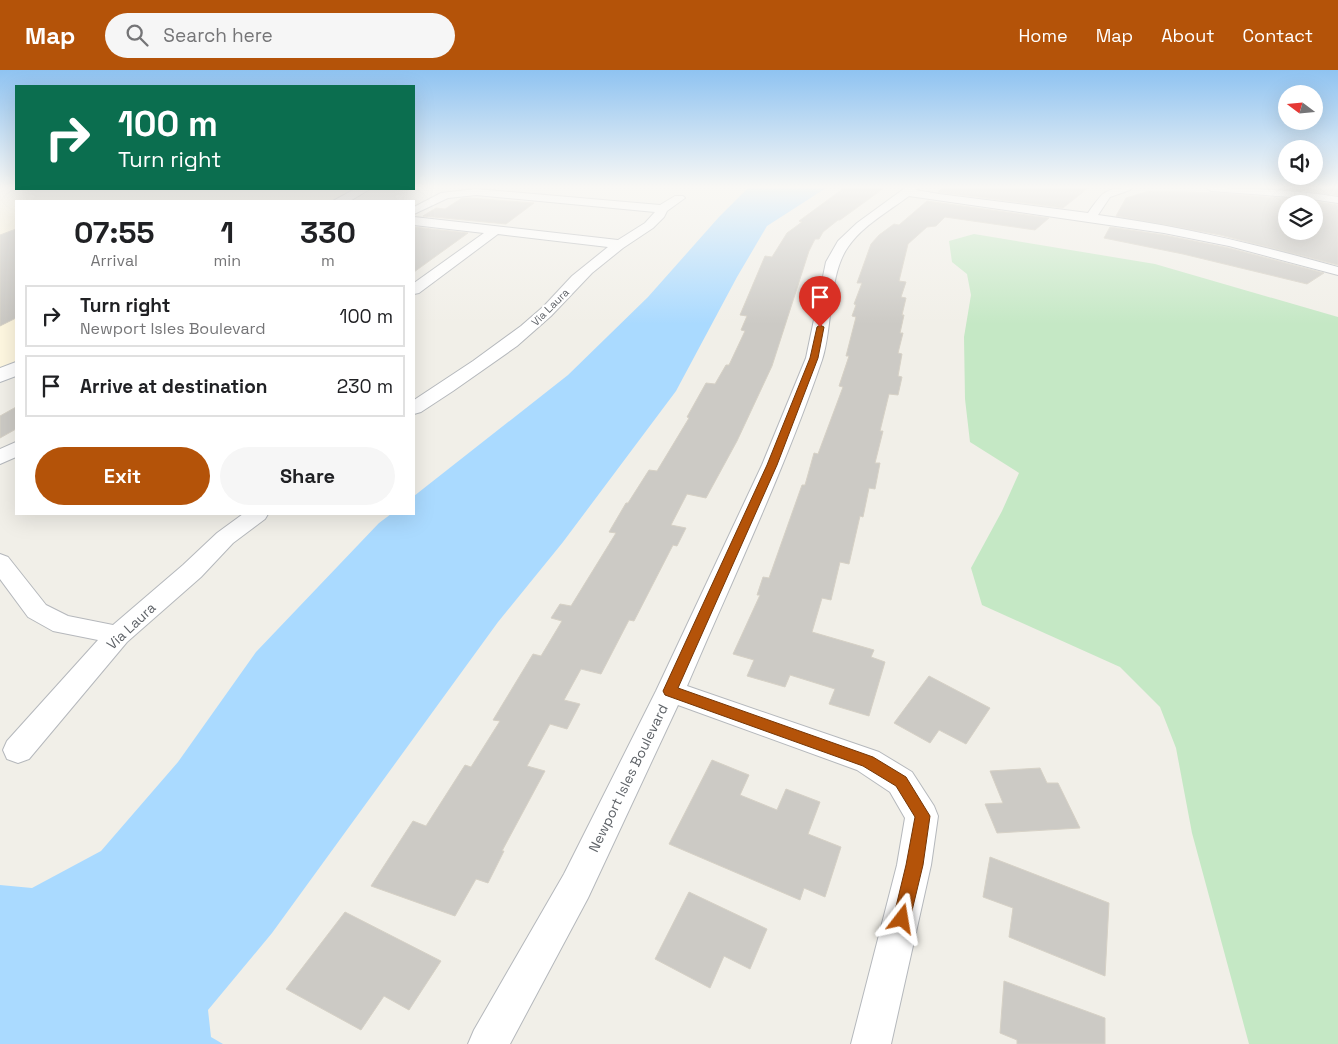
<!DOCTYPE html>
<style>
:root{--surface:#fff;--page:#f6f6f6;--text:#202124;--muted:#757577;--line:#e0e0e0;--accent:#b45309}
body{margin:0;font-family:"Space Grotesk",sans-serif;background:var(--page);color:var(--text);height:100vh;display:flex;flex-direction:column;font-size:19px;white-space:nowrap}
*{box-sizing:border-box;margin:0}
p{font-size:16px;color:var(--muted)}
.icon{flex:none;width:28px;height:28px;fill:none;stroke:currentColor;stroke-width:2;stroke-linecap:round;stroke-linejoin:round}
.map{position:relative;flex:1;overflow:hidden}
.panel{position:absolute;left:15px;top:130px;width:400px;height:315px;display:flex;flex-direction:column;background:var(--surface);border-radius:0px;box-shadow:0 5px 20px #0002}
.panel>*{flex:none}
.guide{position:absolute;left:15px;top:15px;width:400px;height:105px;border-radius:0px;box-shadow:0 5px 20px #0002;background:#0b6e4f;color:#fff;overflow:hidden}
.needle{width:32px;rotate:286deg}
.fabs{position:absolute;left:1278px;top:15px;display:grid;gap:10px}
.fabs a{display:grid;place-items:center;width:45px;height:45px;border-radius:50%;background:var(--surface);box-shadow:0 5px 20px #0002;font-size:25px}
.pin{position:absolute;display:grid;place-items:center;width:42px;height:42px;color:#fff;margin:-51px -21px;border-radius:50% 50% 50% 0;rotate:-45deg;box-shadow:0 0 5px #0007}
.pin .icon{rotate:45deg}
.me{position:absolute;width:55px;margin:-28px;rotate:14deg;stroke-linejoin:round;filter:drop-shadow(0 0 4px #0008)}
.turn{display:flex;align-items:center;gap:18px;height:105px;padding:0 20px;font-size:22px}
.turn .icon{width:65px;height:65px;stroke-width:2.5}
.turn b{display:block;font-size:35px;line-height:42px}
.eta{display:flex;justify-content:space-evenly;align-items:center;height:85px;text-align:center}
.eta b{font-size:30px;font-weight:700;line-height:35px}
.button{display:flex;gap:10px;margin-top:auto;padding:10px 20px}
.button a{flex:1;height:58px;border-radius:30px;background:var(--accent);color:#fff;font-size:20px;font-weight:700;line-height:58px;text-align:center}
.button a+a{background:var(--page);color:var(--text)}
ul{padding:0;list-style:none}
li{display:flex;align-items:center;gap:15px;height:62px;margin:0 10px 8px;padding:0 10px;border:2px solid var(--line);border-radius:0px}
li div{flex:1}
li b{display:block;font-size:19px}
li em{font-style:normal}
header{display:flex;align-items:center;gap:30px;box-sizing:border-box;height:70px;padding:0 25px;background:var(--accent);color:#fff}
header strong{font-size:24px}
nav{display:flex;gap:28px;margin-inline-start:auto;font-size:18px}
.search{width:350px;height:45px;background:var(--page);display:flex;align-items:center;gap:12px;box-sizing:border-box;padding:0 18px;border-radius:28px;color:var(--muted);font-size:19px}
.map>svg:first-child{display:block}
.commercial{fill:#fef7e0}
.green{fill:#c5e8c5}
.water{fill:#aadaff}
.building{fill:#cccac5;stroke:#d6d1c6;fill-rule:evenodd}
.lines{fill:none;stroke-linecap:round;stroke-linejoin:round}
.street-casing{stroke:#b5b8bc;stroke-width:2}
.secondary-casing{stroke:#b6babf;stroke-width:2}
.street{fill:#fff;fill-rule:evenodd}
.secondary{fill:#fff;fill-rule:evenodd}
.route{fill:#b45309;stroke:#753606}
.labels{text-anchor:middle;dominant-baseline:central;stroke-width:4.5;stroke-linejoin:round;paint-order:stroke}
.far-street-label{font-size:11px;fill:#5f6368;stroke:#fff}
.street-label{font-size:14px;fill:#5f6368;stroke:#fff}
</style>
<header>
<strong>Map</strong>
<div class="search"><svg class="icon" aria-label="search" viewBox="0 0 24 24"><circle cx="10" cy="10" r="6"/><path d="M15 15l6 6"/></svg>Search here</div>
<nav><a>Home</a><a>Map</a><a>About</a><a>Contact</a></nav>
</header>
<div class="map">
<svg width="1338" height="974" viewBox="0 0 1338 974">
<rect width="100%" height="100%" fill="#f1efe8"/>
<path class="commercial" d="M0,118L16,119H358L334,131H16V293L0,301Z"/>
<path class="green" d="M974,164L1155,194L1338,247V974H1249L1192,763L1176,678L1160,637L1120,597L982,535L971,498L1002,441L1019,403L970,372L965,329L964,267L971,225L967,204L952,192L949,171Z"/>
<path class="water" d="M748,118H826L767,156L737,207L676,321L563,472L498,552L272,863L208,940L211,967L223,974H0V815L32,818L101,781L178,692L256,582L379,453L391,444H414V426L568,305L648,227L719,147Z"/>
<path class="building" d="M844,118H884L840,150H838L823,162L819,169H815L809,181L772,296L737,371L706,428L687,424L671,455L686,458L677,476L673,475L634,551L629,550L601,604L581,599L564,630L580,634L567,659L550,654L527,696L545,701L502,781H504L488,813L476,809L455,846L371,816L413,751L426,756L465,695L471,697L500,651L493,650L533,584L541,586L562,551L551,548L560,534L571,536L616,463L609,462L626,433H628L649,400L657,401L689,348L687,347L706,313L715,314L726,295H729L745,261L741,260L747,246L740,245L765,186L772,187L787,163L802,152L799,151Z
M942,118H1088L1063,138L938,122Z
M1269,118H1338V125L1305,121Z
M1149,121L1216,123L1304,130L1338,135V195L1220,165L1116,146L1126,128ZM1286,134H1314V161H1286Z
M462,128H470L534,133L506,154L423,146L436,138L445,139Z
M927,131L1049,148L1035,160L945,147L936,156L927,157L908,174L899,211L906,212L901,227L906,228L902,245H904L900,263H903L898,283L902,284L898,306L902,307L898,325L889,324L880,361H883L875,393H880L875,419L869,418L863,447L860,446L849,494L840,492L831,530L822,528L812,562L874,580L871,587L885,592L869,646L829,634L835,619L790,605L785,617L747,606L754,590L733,584L760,525H757L763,507L769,508L802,415H805L814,383L818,384L843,317L839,316L849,286H846L856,247L852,246L856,235L854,234L862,213H857L871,174L879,165L894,154L899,155Z
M414,157L468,163L414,202Z
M1110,157L1164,165L1229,178L1324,203L1307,214L1183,184L1104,168Z
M16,159V248L0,256V165Z
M16,337V359L0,368V346Z
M929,606L990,638L966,674L939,660L930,673L894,653Z
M712,690L749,705L740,725L777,740L786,719L820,732L808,764L841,777L825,827L804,818L800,830L669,774Z
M1040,698L1047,713H1058L1080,758L997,763L985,734L1003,733L990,701Z
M990,787L1109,833L1105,906L1009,867L1013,838L983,827Z
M689,822L767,859L750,899L724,886L710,918L655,889Z
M345,842L441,891L409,940L384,926L361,960L286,919Z
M1004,911L1105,948V974H1017V970L1000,963Z"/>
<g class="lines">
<g class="street-casing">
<path id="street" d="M905,118H917L916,120L939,124L1088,143C1103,122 1104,118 1131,118L1130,120L1110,127L1098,145C1180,156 1259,175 1338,197V205L1229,176L1164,163L909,126C889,141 862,156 848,177C828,205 833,257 822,290C784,401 733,508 687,616L879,682L912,702L934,736L938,746L931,795L891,974H851L897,795L905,748L890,722L857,700L678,635L588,828L510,974H468L474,960L564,804L656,621L762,395L806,288L826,192L838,171L857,153Z
M1206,118C1250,118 1294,120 1338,127V133L1304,128L1211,121Z
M476,119L660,135L675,126H683L685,128L667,141L664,147L653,158L623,178L592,203L551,246L517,276L453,321L421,342L414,344V330L473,291L521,256L544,236L572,206L608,177L498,164L419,223L414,224V213L484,163L414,155V147L618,170L645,153L655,142L476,125L448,128L414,144V137L441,123Z
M16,372V387L0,394V379Z
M243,444H268L265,449L233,473L201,507L127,572L29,689L18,693L7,689L3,680L7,671L98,570L53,561L28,547L0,509V484L8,487L46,535L68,546L113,555L183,495L217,463Z"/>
</g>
<g class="secondary-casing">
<path id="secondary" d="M355,119H370L350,131H333Z
M16,292V306L0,312V298Z"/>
</g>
<use href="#street" class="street"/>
<use href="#secondary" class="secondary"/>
</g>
<linearGradient id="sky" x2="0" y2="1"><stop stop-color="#8fc3f1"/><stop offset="0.46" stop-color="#f9f8f5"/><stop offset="1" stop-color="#f9f8f5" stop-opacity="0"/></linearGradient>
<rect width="1338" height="254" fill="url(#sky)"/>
<path class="route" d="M820,255L824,257L818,288L777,395L678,618L873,687L906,707L930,746L923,795L910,849L908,855L902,857L895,855L893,849L906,795L915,747L896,716L863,696L665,625L663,621L767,395L810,288L817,257Z"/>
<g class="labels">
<g class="far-street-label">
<text transform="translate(550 237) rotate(-45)">Via Laura</text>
</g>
<g class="street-label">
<text transform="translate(131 556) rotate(-43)">Via Laura</text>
<text transform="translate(628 708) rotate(-64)">Newport Isles Boulevard</text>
</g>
</g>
</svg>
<div class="fabs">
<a><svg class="needle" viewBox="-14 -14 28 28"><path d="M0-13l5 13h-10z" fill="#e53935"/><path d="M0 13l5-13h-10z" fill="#757577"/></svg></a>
<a><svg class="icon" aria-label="sound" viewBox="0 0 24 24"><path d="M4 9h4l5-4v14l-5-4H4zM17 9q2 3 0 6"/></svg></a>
<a><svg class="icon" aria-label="layers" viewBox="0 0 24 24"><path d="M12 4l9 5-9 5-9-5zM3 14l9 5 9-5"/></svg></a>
</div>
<div class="pin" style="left:820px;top:257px;background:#d93025"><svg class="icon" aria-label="arrive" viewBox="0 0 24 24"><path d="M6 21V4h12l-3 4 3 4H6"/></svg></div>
<svg class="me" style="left:902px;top:849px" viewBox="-20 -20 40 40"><path d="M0-17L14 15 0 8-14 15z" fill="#b45309" stroke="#fff" stroke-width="4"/></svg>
<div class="guide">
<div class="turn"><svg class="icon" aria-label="right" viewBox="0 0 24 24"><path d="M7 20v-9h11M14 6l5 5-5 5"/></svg><div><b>100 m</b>Turn right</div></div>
</div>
<section class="panel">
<div class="eta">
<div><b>07:55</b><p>Arrival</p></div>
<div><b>1</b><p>min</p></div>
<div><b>330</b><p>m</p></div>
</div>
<ul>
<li><svg class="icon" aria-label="right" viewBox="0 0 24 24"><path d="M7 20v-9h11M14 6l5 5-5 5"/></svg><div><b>Turn right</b><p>Newport Isles Boulevard</p></div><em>100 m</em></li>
<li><svg class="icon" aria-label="arrive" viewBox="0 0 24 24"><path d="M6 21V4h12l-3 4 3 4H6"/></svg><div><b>Arrive at destination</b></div><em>230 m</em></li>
</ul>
<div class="button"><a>Exit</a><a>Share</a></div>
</section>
</div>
